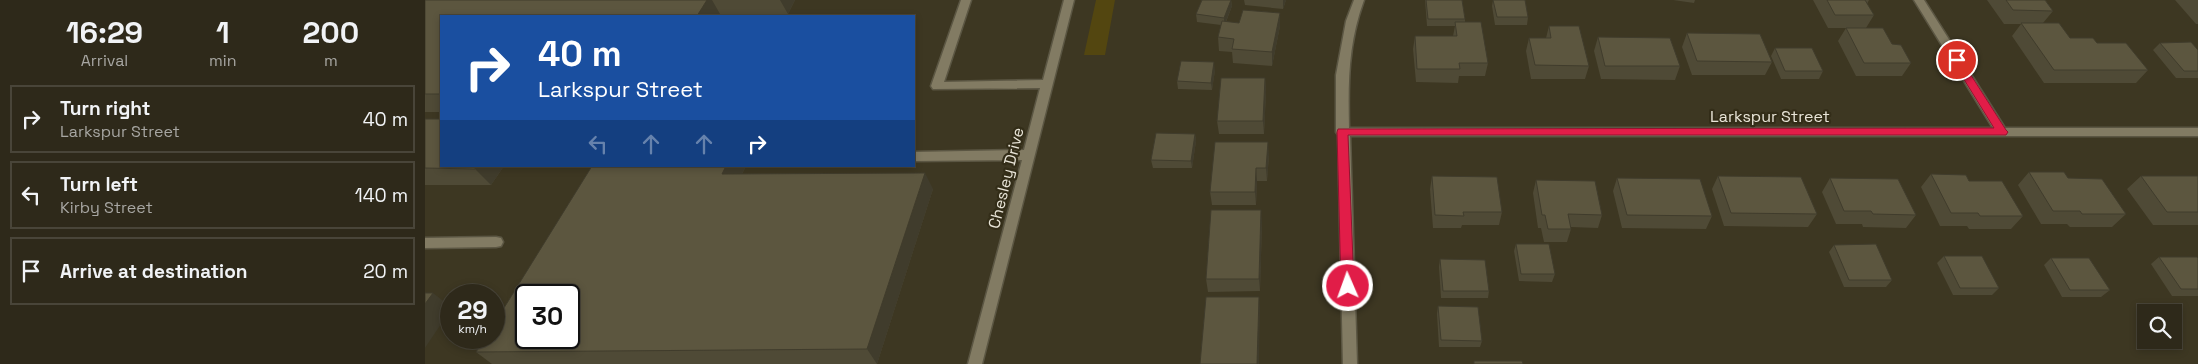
<!DOCTYPE html>
<style>
:root{--surface:#2e291a;--page:#363123;--text:#f1f3f6;--muted:#a7a6a2;--line:#494539}
body{margin:0;font-family:"Space Grotesk",sans-serif;background:var(--page);color:var(--text);height:100vh;display:flex;flex-direction:column;font-size:19px;white-space:nowrap}
*{box-sizing:border-box;margin:0}
p{font-size:16px;color:var(--muted)}
.icon{flex:none;width:28px;height:28px;fill:none;stroke:currentColor;stroke-width:2;stroke-linecap:round;stroke-linejoin:round}
.map{position:relative;flex:1;overflow:hidden}
.drawer{display:flex;flex-direction:column;background:var(--surface);width:425px}
.drawer>*{flex:none}
.hud{position:absolute;left:15px;top:15px;width:475px;height:152px;border-radius:0px;box-shadow:0 2px 8px #0003,0 0 0 1px var(--line);background:#1a4fa0;color:#fff;overflow:hidden}
.fabs{position:absolute;left:1712px;top:304px;display:grid;gap:10px}
.fabs a{display:grid;place-items:center;width:45px;height:45px;border-radius:0px;background:var(--surface);box-shadow:0 2px 8px #0003,0 0 0 1px var(--line);font-size:25px}
.speed{position:absolute;left:15px;top:284px;display:flex;gap:10px;font-size:25px;font-weight:700;text-align:center}
.speed>*{display:grid;place-content:center;width:65px;height:65px;border-radius:50%;background:var(--surface);box-shadow:0 2px 8px #0003,0 0 0 1px var(--line);line-height:1}
.speed small{font-size:12px;font-weight:400}
.speed .limit{border:2px solid #111;border-radius:8px;background:#fff;color:#111}
.pin{position:absolute;display:grid;place-items:center;width:42px;height:42px;color:#fff;margin:-21px;border:2px solid #fff;border-radius:50%;box-shadow:0 1px 5px #0007}
.me{position:absolute;width:55px;margin:-28px;rotate:358deg;stroke-linejoin:round;filter:drop-shadow(0 0 4px #0008)}
.turn{display:flex;align-items:center;gap:18px;height:105px;padding:0 15px;font-size:22px}
.turn .icon{width:65px;height:65px;stroke-width:2.5}
.turn b{display:block;font-size:35px;line-height:42px}
.lanes{display:flex;align-items:center;height:48px;padding:0 15px;background:#0003;justify-content:center;gap:25px;direction:ltr}
.lanes .off{opacity:.35}
.eta{display:flex;justify-content:space-evenly;align-items:center;height:85px;text-align:center}
.eta b{font-size:30px;font-weight:800;line-height:35px}
ul{padding:0;list-style:none}
li{display:flex;align-items:center;gap:15px;height:68px;margin:0 10px 8px;padding:0 5px;border:2px solid var(--line);border-radius:0px}
li div{flex:1}
li b{display:block;font-size:19px}
li em{font-style:normal}
main{display:flex;flex:1;min-height:0}
.map>svg:first-child{display:block}
.green{fill:#534610}
.lines{fill:none;stroke-linecap:round;stroke-linejoin:round}
.minor-casing{stroke:#5b5643;stroke-width:3}
.minor{fill:#827b63;fill-rule:evenodd}
.wall{fill:#4f4a36}
.shaded-wall{fill:#403c2c}
.building{fill:#5c563f;stroke:#403c2c;fill-rule:evenodd}
.route{fill:#e11d48;stroke:#92132f}
.labels{text-anchor:middle;dominant-baseline:central;stroke-width:4.5;stroke-linejoin:round;paint-order:stroke}
.street-label{font-size:16px;fill:#e9e5d8;stroke:#332d18}
</style>
<main>
<section class="drawer">
<div class="eta">
<div><b>16:29</b><p>Arrival</p></div>
<div><b>1</b><p>min</p></div>
<div><b>200</b><p>m</p></div>
</div>
<ul>
<li><svg class="icon" aria-label="right" viewBox="0 0 24 24"><path d="M7 20v-9h11M14 6l5 5-5 5"/></svg><div><b>Turn right</b><p>Larkspur Street</p></div><em>40 m</em></li>
<li><svg class="icon" aria-label="left" viewBox="0 0 24 24"><path d="M17 20v-9H6M10 6l-5 5 5 5"/></svg><div><b>Turn left</b><p>Kirby Street</p></div><em>140 m</em></li>
<li><svg class="icon" aria-label="arrive" viewBox="0 0 24 24"><path d="M6 21V4h12l-3 4 3 4H6"/></svg><div><b>Arrive at destination</b></div><em>20 m</em></li>
</ul>
</section>
<div class="map">
<svg width="1773" height="364" viewBox="0 0 1773 364">
<rect width="100%" height="100%" fill="#3d3722"/>
<path class="green" d="M671,0H690L680,55H659Z"/>
<g class="lines">
<g class="minor-casing">
<path id="minor" d="M536,0H546L519,82L618,80L639,0H649L557,364H543L597,160L489,161V152L599,150L615,88L508,89L506,86Z
M929,0H939C923,44 923,82 924,128H1568L1489,0H1499L1580,128H1773V136H925L932,364H918L913,135L911,132V75L921,21Z
M71,237L76,238L78,242L76,246L71,247L0,248V238Z"/>
</g>
<use href="#minor" class="minor"/>
</g>
<path class="wall" d="M0,0H370L363,14H295L294,16H16V112H0Z
M777,0H806L807,6L801,22L814,23L855,13V26L847,66L808,63L807,52L794,51L793,37L796,25L772,22L771,14Z
M819,0H861L858,9L820,5Z
M1000,0H1037L1040,19V22L1063,63L1060,76H1034L1033,83L991,82L988,49L990,36H1028L1030,26H1002Z
M1068,0H1100L1103,17L1102,25H1070L1067,6Z
M1248,0H1270L1269,3Z
M1388,0H1444L1442,4L1449,15L1441,28L1467,44L1486,63L1477,76H1431L1413,41L1421,28H1403Z
M1562,0H1621V1L1628,11L1618,23L1645,38L1672,43L1723,70L1711,83H1619L1587,36L1596,24H1579Z
M1750,0H1773V24H1771Z
M1124,26L1164,66L1160,79H1106L1101,51L1104,38H1121Z
M1262,33L1347,62L1340,75H1267L1257,47Z
M1173,37L1255,66L1250,80L1176,79L1169,51Z
M1735,43L1773,50V78H1751L1728,50Z
M1350,48L1398,71L1394,79H1356L1346,56Z
M790,70L787,90L753,89L752,81Z
M840,78L841,92L839,134H794L792,121Z
M0,119L16,166H79L66,185H0Z
M770,134L771,141L767,168H728L726,160Z
M844,155L842,181H832L831,205H787L785,192Z
M321,166L317,174L508,189L452,364H67L51,352Z
M1604,172L1643,178L1701,214L1687,227H1645L1642,224H1616L1593,185Z
M1506,174L1544,181L1598,216L1586,229H1544L1542,226H1515L1496,187Z
M1007,176L1077,212L1074,225H1037L1036,228H1008L1005,189Z
M1293,176L1392,214L1383,227L1299,226L1287,189Z
M1716,176H1773V225H1728L1702,189Z
M1192,178L1287,216L1281,229L1197,228L1188,191Z
M1405,178L1491,215L1481,228L1438,227L1437,224H1411L1397,192Z
M1111,180L1177,215L1173,228L1146,227V229L1142,242H1119L1116,228H1113L1108,193Z
M837,223L835,291L783,292L781,279Z
M1091,244L1130,274L1127,282L1094,281L1089,251Z
M1409,245L1467,280L1461,287H1419L1404,252Z
M1519,256L1574,288L1567,295H1528L1512,263Z
M1734,257L1773,258V296H1747L1726,264Z
M1626,258L1685,290L1676,297H1637L1619,265Z
M1015,259L1064,291L1063,298H1016L1014,267Z
M1013,306L1057,341L1055,347H1014L1012,314Z"/>
<path class="shaded-wall" d="M282,0H287L295,14L294,16H272Z
M355,0H370L363,14Z
M806,0L807,6L799,26V18Z
M858,0H861L858,9Z
M855,13V26L847,66V52Z
M789,62L790,70L787,90L786,83Z
M840,78L841,92L839,134L838,121Z
M770,134L771,141L767,168L766,161Z
M843,142L844,155L842,181L841,168Z
M51,166H79L66,185L50,169Z
M301,166H321L309,190L297,174Z
M831,168L832,181L831,205L830,192Z
M500,173L508,189L452,364L442,349Z
M836,210L837,223L835,291L834,279Z
M8,293L26,307V309L0,348V304Z
M834,297L835,309L834,364H832Z"/>
<path class="building" d="M0,0H282L272,16H16V94H0Z
M777,0H806L799,18L771,14Z
M1001,0H1037L1040,19H1003Z
M1068,0H1100L1103,17H1072Z
M1402,0H1440L1449,15H1410Z
M1581,0H1620L1628,11L1588,10Z
M818,10L855,13L847,52L807,49L809,39L793,37L797,21L814,23Z
M1030,22H1056L1063,63H1034L1035,69H992L990,36H1032Z
M1596,23H1634L1645,38H1668L1672,43H1701L1723,70H1629Z
M1124,26H1154L1164,66L1110,65L1104,38H1126Z
M1421,28H1458L1467,44L1476,45L1486,63H1439Z
M1262,33L1335,34L1347,62L1272,61Z
M1173,37L1245,38L1255,66H1180Z
M1766,42L1773,50V71H1759L1735,43Z
M1350,48H1387L1398,71H1360Z
M756,61L789,62L786,83L752,81Z
M796,78H840L838,121H792Z
M0,119H16V166H51L50,169L0,168Z
M731,133L770,134L766,161L726,160Z
M790,142H843L841,168H831L830,192H785Z
M167,166H301L297,174L500,173L442,349L51,352L60,338H69V324ZM101,295H144V338H101Z
M1604,172H1639L1643,178L1677,179L1701,214H1657L1655,211H1628Z
M1506,174L1541,175L1544,181H1577L1598,216H1555L1553,213H1526Z
M1007,176L1072,177L1077,212H1038L1039,216L1010,215Z
M1293,176L1376,177L1392,214L1306,213Z
M1716,176H1773V212H1742Z
M1192,178L1275,179L1287,216L1202,215Z
M1405,178L1473,179L1491,215L1448,214L1446,211H1419Z
M1111,180L1170,181L1177,215L1143,214L1146,229H1123L1120,215H1117Z
M786,210H836L834,279H781Z
M1091,244H1124L1130,274H1096Z
M1451,244L1467,280H1424L1409,245Z
M1519,256H1557L1574,288H1535Z
M1734,257H1772L1773,258V289H1756Z
M1626,258H1664L1685,290H1645Z
M1015,259L1060,260L1064,291H1018Z
M0,293H8L0,304Z
M781,297H834L832,364H775Z
M1013,306L1053,307L1057,341L1016,340Z
M1049,361H1097L1098,364H1049Z"/>
<path class="route" d="M1532,57L1535,58L1581,130L1583,132L1581,135H923L929,286L927,290H918L916,286L912,132L913,129L1569,128L1527,60Z"/>
<g class="labels">
<g class="street-label">
<text x="1345" y="116">Larkspur Street</text>
<text transform="translate(581 178) rotate(-76)">Chesley Drive</text>
</g>
</g>
</svg>
<div class="fabs">
<a><svg class="icon" aria-label="search" viewBox="0 0 24 24"><circle cx="10" cy="10" r="6"/><path d="M15 15l6 6"/></svg></a>
</div>
<div class="speed"><div>29<small>km/h</small></div><div class="limit">30</div></div>
<div class="pin" style="left:1532px;top:60px;background:#d93025"><svg class="icon" aria-label="arrive" viewBox="0 0 24 24"><path d="M6 21V4h12l-3 4 3 4H6"/></svg></div>
<svg class="me" style="left:923px;top:286px" viewBox="-20 -20 40 40"><circle r="17" fill="#e11d48" stroke="#fff" stroke-width="3"/><path d="M0-11L8 9 0 5-8 9z" fill="#fff"/></svg>
<div class="hud">
<div class="turn"><svg class="icon" aria-label="right" viewBox="0 0 24 24"><path d="M7 20v-9h11M14 6l5 5-5 5"/></svg><div><b>40 m</b>Larkspur Street</div></div>
<div class="lanes"><svg class="icon off" aria-label="left" viewBox="0 0 24 24"><path d="M17 20v-9H6M10 6l-5 5 5 5"/></svg><svg class="icon off" aria-label="ahead" viewBox="0 0 24 24"><path d="M12 20V5M6 11l6-6 6 6"/></svg><svg class="icon off" aria-label="ahead" viewBox="0 0 24 24"><path d="M12 20V5M6 11l6-6 6 6"/></svg><svg class="icon" aria-label="right" viewBox="0 0 24 24"><path d="M7 20v-9h11M14 6l5 5-5 5"/></svg></div>
</div>
</div>
</main>
